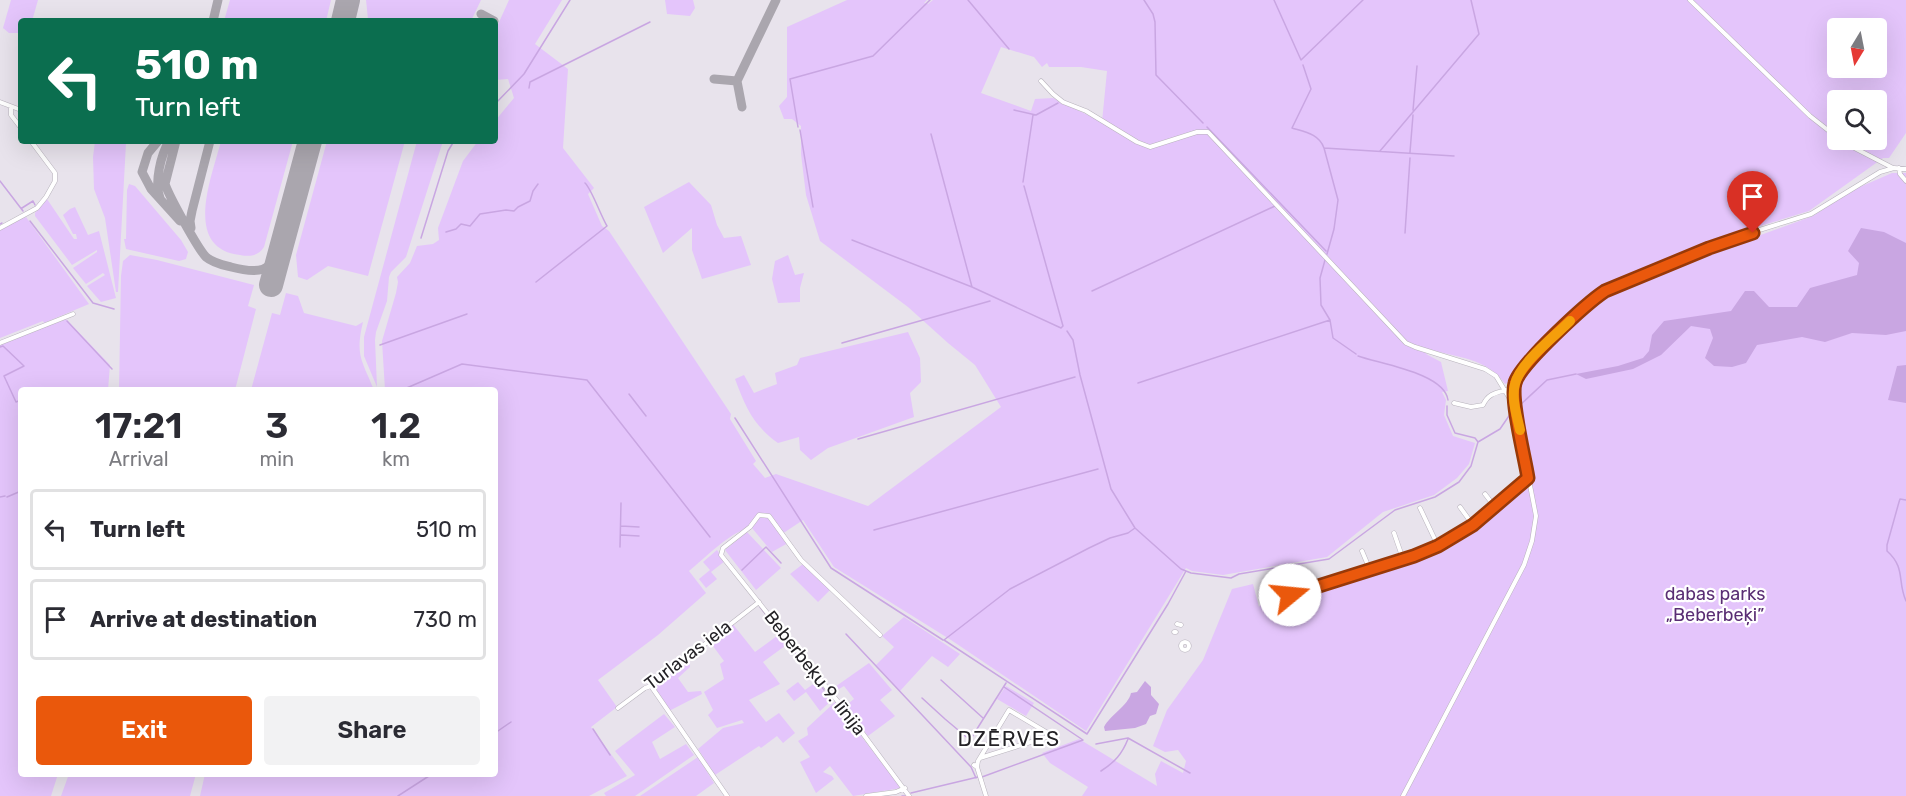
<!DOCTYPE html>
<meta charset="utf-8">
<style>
:root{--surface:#fff;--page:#f2f2f3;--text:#2b2b33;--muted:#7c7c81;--line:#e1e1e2;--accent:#ea580c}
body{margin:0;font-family:Rubik,sans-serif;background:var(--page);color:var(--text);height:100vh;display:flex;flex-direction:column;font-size:22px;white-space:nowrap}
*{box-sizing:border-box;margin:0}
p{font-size:20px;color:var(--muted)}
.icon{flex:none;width:33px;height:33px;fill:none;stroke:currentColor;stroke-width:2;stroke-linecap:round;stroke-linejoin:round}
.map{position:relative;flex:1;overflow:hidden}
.side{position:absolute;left:18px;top:387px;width:480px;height:390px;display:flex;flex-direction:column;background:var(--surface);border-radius:6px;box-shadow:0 6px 24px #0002}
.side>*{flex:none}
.top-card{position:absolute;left:18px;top:18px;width:480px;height:126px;border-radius:6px;box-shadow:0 6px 24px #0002;background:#0b6e4f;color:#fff;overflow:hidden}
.needle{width:39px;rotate:190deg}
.tools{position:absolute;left:1827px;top:18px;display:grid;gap:12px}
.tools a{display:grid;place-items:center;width:60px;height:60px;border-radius:6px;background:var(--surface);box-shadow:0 6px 24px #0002;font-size:30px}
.pin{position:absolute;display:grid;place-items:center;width:51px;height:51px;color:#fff;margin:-62px -26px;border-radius:50% 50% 50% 0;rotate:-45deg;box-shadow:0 0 6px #0007}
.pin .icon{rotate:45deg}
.me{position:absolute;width:66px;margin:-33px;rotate:73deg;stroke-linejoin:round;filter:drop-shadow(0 0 4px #0008)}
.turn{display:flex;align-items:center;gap:21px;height:126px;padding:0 18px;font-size:27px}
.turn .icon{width:78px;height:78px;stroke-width:2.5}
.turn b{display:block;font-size:42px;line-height:51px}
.eta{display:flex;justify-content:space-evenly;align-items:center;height:102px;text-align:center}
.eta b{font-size:36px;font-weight:600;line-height:42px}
.button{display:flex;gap:12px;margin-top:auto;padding:12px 18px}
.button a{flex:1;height:69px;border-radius:6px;background:var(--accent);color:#fff;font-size:24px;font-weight:600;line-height:69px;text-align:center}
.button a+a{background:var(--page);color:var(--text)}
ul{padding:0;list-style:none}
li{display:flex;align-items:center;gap:18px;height:81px;margin:0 12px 9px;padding:0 6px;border:3px solid var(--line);border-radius:6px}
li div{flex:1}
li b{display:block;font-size:22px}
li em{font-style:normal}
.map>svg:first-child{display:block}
.green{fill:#e4c5fb;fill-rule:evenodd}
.water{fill:#c9a6e2}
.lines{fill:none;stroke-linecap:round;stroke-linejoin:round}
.stream{stroke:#c9a6e2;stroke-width:1.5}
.taxiway{stroke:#aaa6ae;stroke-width:9}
.runway{stroke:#aaa6ae;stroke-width:24}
.minor-casing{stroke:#b8b3bc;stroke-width:5}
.minor{stroke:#fff;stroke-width:4}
.route-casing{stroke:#983908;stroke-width:15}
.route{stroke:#ea580c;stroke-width:10}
.slow{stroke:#f59e0b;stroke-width:10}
.labels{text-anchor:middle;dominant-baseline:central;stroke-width:4.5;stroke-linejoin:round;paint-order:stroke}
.park-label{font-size:18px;fill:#5a2e74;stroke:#fff}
.street-label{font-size:18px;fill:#242226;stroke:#fff}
.quarter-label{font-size:21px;letter-spacing:1.5px;fill:#242226;stroke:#fff}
</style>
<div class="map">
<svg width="1906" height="796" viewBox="0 0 1906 796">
<rect width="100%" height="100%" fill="#e8e3ec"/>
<path class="green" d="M11,0H38L32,21H21V33H9L3,28Z
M230,0H331L326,21H224Z
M366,0H481L471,21H371L368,19Z
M509,0H562L535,44L568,69L563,148L594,188L588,194L602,226L609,231L731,414L730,419L756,461L753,464L765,478L776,474L868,506L1001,407L975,365L948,343L908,307L820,241L806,195L801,154V126L792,119H784L779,106L787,97V27L847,0H927L924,3L928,4L933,0H1906V133L1889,158H1883L1809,211L1757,227L1604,287L1580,305L1525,361L1512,381L1505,384C1486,357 1457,358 1429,349L1426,354L1441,362L1448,391L1442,392L1446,400L1444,415L1453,436L1475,443L1469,464L1457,478L1434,495L1383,512L1327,557L1223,575L1192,571L1186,568L1086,731L951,640L834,567L803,520L782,534L788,543L772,552L752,528C734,528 704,559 689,571L706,593L658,635L598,680L617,707L591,727L627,776L589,796H200L205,774H495V390H385L382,341L396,293L398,282L397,277L410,263L417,246L433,244L439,240L438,228L463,161L478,141H495V121L514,98L508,79L495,80V31ZM1838,28H1876V68H1838ZM1001,47L1034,57L1042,67L1047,63L1049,67H1081L1107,71L1102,122L1053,98L1035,99L1031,111L981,93ZM1838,100H1876V140H1838Z
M665,0H693L695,8L690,16L667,14Z
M95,141H124L126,143L118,292H116L105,218L94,189L93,157Z
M221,141H293L264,247C258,256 250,257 240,255C182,248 212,177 221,141Z
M327,141H405L368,276L328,266L307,280L298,277L296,255Z
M417,141H443L406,257L391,272L389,277L387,301L376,332L375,340L377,387L364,356V337Z
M1892,173H1906V796H1082L1088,787L1050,763L1042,753L1079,739L1157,786L1155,774L1161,761L1183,773L1186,761L1178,750L1165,752L1153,746L1167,710L1203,660L1232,589L1253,584L1259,607L1261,604L1395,565L1456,541L1521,487L1524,489L1532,479C1526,447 1512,409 1523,377L1592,304L1600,298L1661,271L1813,216L1853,190Z
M689,182L711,205L717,225L724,238L741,236L751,265L702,279L692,250V228L663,253L644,207Z
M129,184L135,186L181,240L188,252L186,259L179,261L126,249L124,239H126L127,190Z
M47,199L74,239H77L76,234H73L63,215L70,209L75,207L88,235L99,231L116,298L101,302L87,286L105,275L103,273L86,284L73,268L97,252V250L72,265L35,216V213Z
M26,217L89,304L44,323L43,321L0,338V229Z
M130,255L157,260L254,285L248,306L256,309L235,390H119L121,276L123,261Z
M788,255L795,275L804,273L800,288V302L778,303L772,279L775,261Z
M286,293L298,296L304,313L356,326L363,322C355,356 362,360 374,390H251L272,313L280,315Z
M66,319L110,365L108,390H21V774H58L51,796H0V344Z
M908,332L920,358L921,382L910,393L914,417L828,448L811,460L800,450L799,437L778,443C753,425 746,408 735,379L744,375L754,393L777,384L775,373L797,365L800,358Z
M747,532L781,568L756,590L725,550Z
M717,550L725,561L711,572L717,579L706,588L699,579L710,570L703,562Z
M803,564L830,590L818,602L790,574Z
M904,617L960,654L948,667L932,656L900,691L876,665L894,647L882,636Z
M732,623L755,652L781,633L789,643L763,662L780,684L749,700L766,722L779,713L795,733L783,743L777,736L761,748L759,746L715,775L698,749L723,728L744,723L742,720L717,728L708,715L713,710L704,692L724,679L720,664L724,661L710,642Z
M690,658V667L678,678L688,692L701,691L702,694L669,711L655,691V685Z
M869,663L892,690L880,700L895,716L868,736L845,706L854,699L844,686L834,692L832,689Z
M798,682L805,690L816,682L831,701L820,711L806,692L794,701L786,691Z
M1006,686L1034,703L1026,716L997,699Z
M835,702L901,788L853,796L830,766L823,772L832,776L834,779L816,793L800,762L810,757L798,741L808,735L807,728Z
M664,714L675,727L652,742L660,759L686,744L694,755L635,796H606L604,793L635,775L615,751Z
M698,757L714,783L696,796H640Z
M69,774H196L190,796H61Z"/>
<path class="water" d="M1861,228L1884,232L1906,243V331L1886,335L1852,333L1825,342L1802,337L1757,345L1746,363L1732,367L1714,366L1705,358L1713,338L1710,329L1691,326L1661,355L1633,369L1586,379L1576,374L1618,366L1643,358L1649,351L1652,335L1664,321L1731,311L1745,291H1754L1769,307H1797L1810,288L1857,275L1859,263L1848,251Z
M1906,365V403L1888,400L1897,366Z
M1145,681L1151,687V695L1159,704L1156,714L1150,716L1146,724L1135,728L1105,731L1104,727C1111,714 1128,706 1131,693L1137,692Z"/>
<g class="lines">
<path class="stream" d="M968,0L1009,49
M1144,0L1153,14L1155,22L1156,75L1203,123
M1274,0L1301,60L1363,0
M1303,65L1311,89L1292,128C1305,132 1319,134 1324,148L1338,200L1334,229L1327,254
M529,88L530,82L650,22
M495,104L524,74L570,0
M1014,110L1036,115L1058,103
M1413,110L1417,66
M798,127L790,79L873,56L930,0
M1207,127L1326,251
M800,130L813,207
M931,134L972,287
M1324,148L1454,156
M1380,151L1479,34L1471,0
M1410,152L1413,115
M0,181L23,211
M1023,182L1033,115
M22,208L33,201L35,205
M30,221L93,303L114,309
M0,224L2,223
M446,232L456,229L461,224L470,226L480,214L506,210L514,211L518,207L530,201L533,191L538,184
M1405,233L1410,158
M421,238L448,151L454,141
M852,240L972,287L1061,328L1063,326L1024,186
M1325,260L1320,278L1321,305L1330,320L1333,338L1356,354
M536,282L607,226C601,216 591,188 585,183
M1092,291L1275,206
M67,321L112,369
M1067,331L1073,340L1080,375L1111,489L1135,528L1181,569L1191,573L1231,578L1239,574L1329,559L1395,510L1435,497L1459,482L1471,466L1478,442L1500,429L1513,410
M842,343L990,301
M380,345L467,314
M0,347L3,346L24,366L4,376L16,402L21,400
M1358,356C1380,364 1444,373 1448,400
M1138,383L1330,320
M402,390L462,364L587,380L710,537
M629,394L646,416
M1447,406V415L1455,433L1475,438L1478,442
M1519,406L1547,380L1576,374
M735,418L831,568L943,640
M858,439L1075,377
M0,497L5,496
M7,497L21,491
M1906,500L1900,499L1899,502L1887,545V551C1906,568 1897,581 1906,601
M621,526L639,527
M1135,528L1128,533L1110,538L1089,548L1010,589L944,640L1087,734L1168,604L1186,571
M874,530L1098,469
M621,535L639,536
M620,547L621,503
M742,570L766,547L781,563
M760,607L824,690
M846,634L971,767L976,778
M941,680L983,718
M1004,687L1083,740
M827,694L829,697
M922,698L945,719L970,740L1006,683
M593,729L610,755
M495,733L511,722
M1096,744L1128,738L1190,773
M1101,771C1115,762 1122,754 1128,739
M982,777L1083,740
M911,793L978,777
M398,796L432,774
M902,796H905"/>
<path class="taxiway" d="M347,5L348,0
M481,14L494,21
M213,21L218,0
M714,79L737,81
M742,107L737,81L776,0
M158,141L148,153L142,172L151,189L180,221
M176,141L165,184C169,196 198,249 206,257C213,263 223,265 231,267C258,274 272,273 282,245
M160,198C154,182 161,155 169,141
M191,228L190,221L192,211L210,141"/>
<path class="runway" d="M343,21L348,0
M271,285L310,141"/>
<g class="minor-casing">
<path id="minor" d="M1690,0L1810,116L1838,138
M1041,81L1053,94L1063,102L1086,111L1137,142L1150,147L1197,132H1208L1406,343L1415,347L1485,369L1496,376L1513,404
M0,102L21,110
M11,108V115L21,128
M1839,140L1893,168
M1899,168L1900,174L1906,181
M0,228L37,208L46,197L55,181V173L31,141
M0,343L73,314
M1454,403L1471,407L1483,405C1488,394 1495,393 1506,390
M1485,494L1495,507
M1460,507L1473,525
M1420,508L1438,546
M1394,533L1403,559
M1362,551L1370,570
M1290,595L1414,556L1438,546L1459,535L1475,524L1528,479
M1177,624L1181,625
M1174,632H1176
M880,635L801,560L769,516L759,515L750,527L723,548L721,555L855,723L909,796
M1181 646a4 4 0 1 1 8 0a4 4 0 1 1-8 0Z
M651,686L727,796
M618,708L645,688L651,686L759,602
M974,765L977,767L986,796
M977,767L978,761L1009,710L1046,732L1047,737L980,758
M866,796L896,792L905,788
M1403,796L1524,565L1532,541L1536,516L1515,408V382L1528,363L1590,301L1605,291L1740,236L1811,214L1880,172L1894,168L1906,169"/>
</g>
<use href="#minor" class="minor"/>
</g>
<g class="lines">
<g class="route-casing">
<path id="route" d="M1290,595L1414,556L1438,546L1473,525L1528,478C1525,458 1510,400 1515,383C1520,364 1587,303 1605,291L1709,248L1753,233"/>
</g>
<use href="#route" class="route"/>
<path class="slow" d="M1520,430C1517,416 1511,398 1515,384C1520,363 1555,336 1570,321"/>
</g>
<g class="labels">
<g class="park-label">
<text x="1715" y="594">dabas parks<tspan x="1715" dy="21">„Beberbeķi”</tspan></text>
</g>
<g class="street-label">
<text transform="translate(688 655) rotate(-37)">Turlavas iela</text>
<text transform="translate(815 673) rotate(52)">Beberbeķu 9. līnija</text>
</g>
<g class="quarter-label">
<text x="1009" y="738">DZĒRVES</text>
</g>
</g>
</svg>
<div class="tools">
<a><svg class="needle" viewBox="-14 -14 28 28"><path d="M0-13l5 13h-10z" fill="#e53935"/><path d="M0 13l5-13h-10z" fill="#7c7c81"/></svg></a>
<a><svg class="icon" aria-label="search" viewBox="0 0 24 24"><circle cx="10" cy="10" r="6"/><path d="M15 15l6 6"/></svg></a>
</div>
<div class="pin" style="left:1753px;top:233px;background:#d93025"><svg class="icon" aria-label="arrive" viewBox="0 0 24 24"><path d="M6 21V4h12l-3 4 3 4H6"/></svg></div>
<svg class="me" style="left:1290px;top:595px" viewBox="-20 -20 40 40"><circle r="19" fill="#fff"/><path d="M0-13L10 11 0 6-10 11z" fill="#ea580c"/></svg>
<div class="top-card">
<div class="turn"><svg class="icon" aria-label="left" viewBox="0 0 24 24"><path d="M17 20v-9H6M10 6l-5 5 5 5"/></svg><div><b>510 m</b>Turn left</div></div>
</div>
<section class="side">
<div class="eta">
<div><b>17:21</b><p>Arrival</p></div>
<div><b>3</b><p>min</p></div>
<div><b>1.2</b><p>km</p></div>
</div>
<ul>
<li><svg class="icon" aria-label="left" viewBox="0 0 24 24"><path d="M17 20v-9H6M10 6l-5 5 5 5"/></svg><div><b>Turn left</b></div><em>510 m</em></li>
<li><svg class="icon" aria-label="arrive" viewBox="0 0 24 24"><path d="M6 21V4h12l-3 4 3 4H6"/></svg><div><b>Arrive at destination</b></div><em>730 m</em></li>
</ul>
<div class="button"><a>Exit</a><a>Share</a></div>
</section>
</div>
